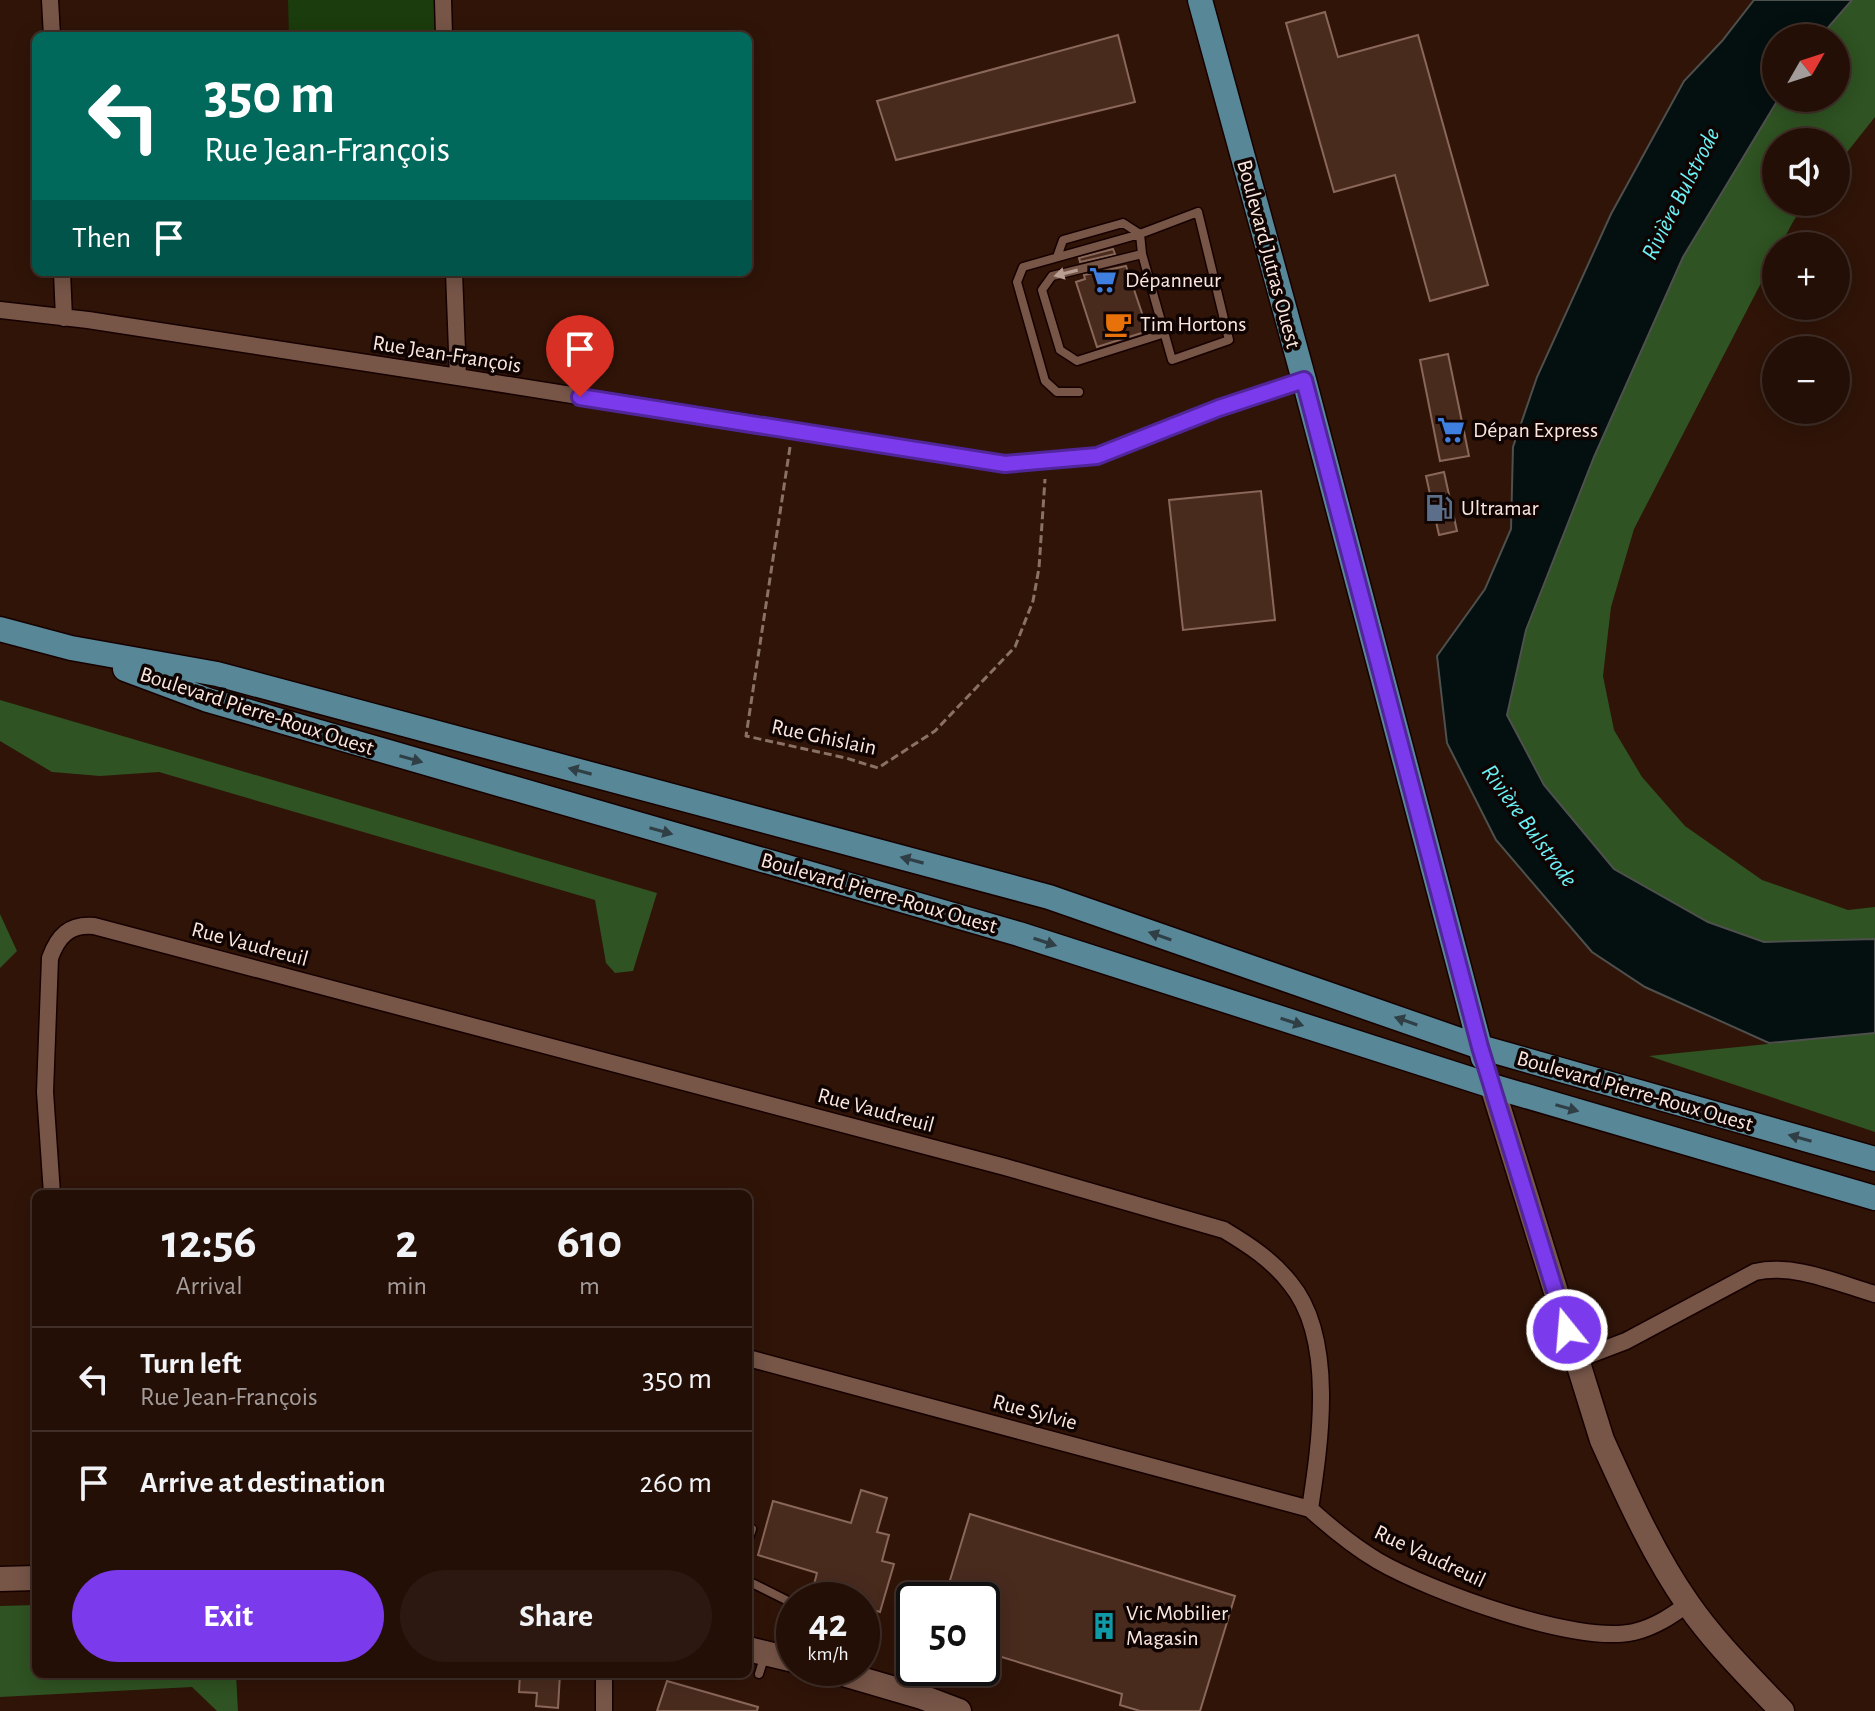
<!DOCTYPE html>
<meta charset="utf-8">
<style>
:root{--surface:#240f06;--page:#2c1810;--text:#f1f3f6;--muted:#a39c9b;--line:#412f28;--accent:#7c3aed}
body{margin:0;font-family:"Alegreya Sans",sans-serif;background:var(--page);color:var(--text);height:100vh;display:flex;flex-direction:column;font-size:30px;white-space:nowrap}
*{box-sizing:border-box;margin:0}
p{font-size:26px;color:var(--muted)}
.icon{flex:none;width:44px;height:44px;fill:none;stroke:currentColor;stroke-width:2;stroke-linecap:round;stroke-linejoin:round}
.map{position:relative;flex:1;overflow:hidden}
.panel{position:absolute;left:32px;top:1190px;width:720px;height:488px;display:flex;flex-direction:column;background:var(--surface);border-radius:12px;box-shadow:0 4px 20px #0003,0 0 0 2px var(--line)}
.panel>*{flex:none}
.hud{position:absolute;left:32px;top:32px;width:720px;height:244px;border-radius:12px;box-shadow:0 4px 20px #0003,0 0 0 2px var(--line);background:#00695c;color:#fff;overflow:hidden}
.needle{width:52px;rotate:51deg}
.fabs{position:absolute;left:1762px;top:24px;display:grid;gap:16px}
.fabs a{display:grid;place-items:center;width:88px;height:88px;border-radius:50%;background:var(--surface);box-shadow:0 4px 20px #0003,0 0 0 2px var(--line);font-size:40px}
.speed{position:absolute;left:776px;top:1582px;display:flex;gap:16px;font-size:40px;font-weight:700;text-align:center}
.speed>*{display:grid;place-content:center;width:104px;height:104px;border-radius:50%;background:var(--surface);box-shadow:0 4px 20px #0003,0 0 0 2px var(--line);line-height:1}
.speed small{font-size:20px;font-weight:400}
.speed .limit{border:4px solid #111;border-radius:12px;background:#fff;color:#111}
.pin{position:absolute;display:grid;place-items:center;width:68px;height:68px;color:#fff;margin:-82px -34px;border-radius:50% 50% 50% 0;rotate:-45deg;box-shadow:0 0 8px #0007}
.pin .icon{rotate:45deg}
.me{position:absolute;width:88px;margin:-44px;rotate:343deg;stroke-linejoin:round;filter:drop-shadow(0 0 6px #0008)}
.turn{display:flex;align-items:center;gap:28px;height:168px;padding:0 40px;font-size:36px}
.turn .icon{width:104px;height:104px;stroke-width:2.5}
.turn b{display:block;font-size:56px;line-height:68px}
.then{display:flex;align-items:center;height:76px;padding:0 40px;background:#0003;gap:16px;font-size:30px}
.eta{display:flex;justify-content:space-evenly;align-items:center;height:136px;text-align:center}
.eta b{font-size:48px;font-weight:600;line-height:56px}
.action{display:flex;gap:16px;margin-top:auto;padding:16px 40px}
.action a{flex:1;height:92px;border-radius:48px;background:var(--accent);color:#fff;font-size:32px;font-weight:600;line-height:92px;text-align:center}
.action a+a{background:var(--page);color:var(--text)}
ul{padding:0;list-style:none}
li{display:flex;align-items:center;gap:24px;height:104px;padding:0 40px;border-top:2px solid var(--line)}
li div{flex:1}
li b{display:block;font-size:30px}
li em{font-style:normal}
.map>svg:first-child{display:block}
.green{fill:#1b3c0c}
.forest{fill:#2f5322}
.water{fill:#040f0f;stroke:#4e504d;stroke-width:2}
.building{fill:#492b1e;stroke:#896759;stroke-width:2}
.lines{fill:none;stroke-linecap:round;stroke-linejoin:round}
.lane-casing{stroke:#160100;stroke-width:11}
.street-casing{stroke:#160100;stroke-width:19}
.secondary-casing{stroke:#160100;stroke-width:27}
.primary-casing{stroke:#160100;stroke-width:27}
.path{stroke:#897166;stroke-width:3;stroke-dasharray:8 4;stroke-linecap:butt}
.lane{stroke:#775648;stroke-width:8}
.street{stroke:#775648;stroke-width:16}
.secondary{stroke:#775648;stroke-width:24}
.primary{stroke:#588897;stroke-width:24}
.oneway{fill:#b99e94}
.oneway2{fill:#303f45}
.route-casing{stroke:#51269a;stroke-width:20}
.route{stroke:#7c3aed;stroke-width:14}
.labels{text-anchor:middle;dominant-baseline:central;stroke-width:7;stroke-linejoin:round;paint-order:stroke}
.street-label{font-size:22px;fill:#fbe7df;stroke:#0f0402}
.poi-label{font-size:22px;fill:#fbe7df;stroke:#0f0402;text-anchor:start}
.water-label{font-size:24px;font-style:italic;fill:#6cf1f7;stroke:#0f0402}
</style>
<div class="map">
<svg width="1875" height="1711" viewBox="0 0 1875 1711">
<rect width="100%" height="100%" fill="#301408"/>
<path class="green" d="M288,0H443L444,36H289Z"/>
<path class="forest" d="M1852,0H1875V117L1836,166V142H1776V202H1808L1794,220L1780,246H1776V254L1634,529L1611,607L1603,676L1614,730L1642,777L1685,826L1762,880L1848,910L1875,907V939L1764,942L1708,922L1614,869L1544,785L1507,715L1526,630L1594,457L1683,257L1779,98H1836V38H1819Z
M0,700L657,893L633,971L615,973L606,963L595,900L159,772L100,776L52,772L0,741Z
M0,914L17,951L0,968Z
M1875,1033V1132L1649,1056Z
M36,1605V1674H236L238,1711H217L192,1687L0,1697V1606Z"/>
<path class="water" d="M1754,0H1852L1819,38H1776V98H1779L1683,257L1594,457L1526,630L1507,715L1544,785L1614,869L1708,922L1764,942L1875,939V1033L1769,1043L1645,987L1592,952L1496,840L1447,743L1437,656L1485,589L1511,529L1513,447L1537,377L1611,214L1684,81L1722,41Z"/>
<path class="building" d="M1325,12L1338,57L1418,35L1488,285L1430,301L1395,175L1334,192L1286,23Z
M1118,35L1135,102L896,160L877,101Z
M1113,249L1115,254L1080,262L1079,258Z
M1126,266L1148,331L1097,347L1076,282L1085,279L1084,275Z
M1448,354L1469,456L1440,461L1420,360Z
M1444,472L1457,531L1439,535L1426,476Z
M1261,491L1275,620L1183,630L1169,500Z
M861,1490L887,1498L877,1532L889,1535L882,1561L894,1564L880,1612L862,1607V1600H840L812,1592L817,1573L758,1555L773,1501L851,1523Z
M970,1514L1235,1596L1200,1711H1140L1120,1705L1122,1694L982,1651V1600H944Z
M520,1674H560L558,1708L536,1706L537,1693L519,1692Z
M667,1681L758,1707L757,1711H657Z"/>
<g class="lines">
<g class="lane-casing">
<path id="lane" d="M1198,212L1229,340L1172,360L1142,254L1140,234Z
M1142,254L1052,276L1042,290L1060,350L1077,361L1165,333
M1057,257L1063,240L1123,223L1140,234
M1079,392H1057L1045,381L1017,282L1023,267L1140,234
M748,1528L752,1529L748,1541
M748,1581L794,1604
M759,1674L764,1658"/>
</g>
<g class="street-casing">
<path id="street" d="M50,0L52,36
M443,0L444,36
M62,272L64,318
M454,272L458,377
M0,310L88,320L458,377L1005,464L1097,456L1219,408L1304,380
M52,1194L45,1092L50,958C58,936 69,924 94,926L1005,1167L1224,1230C1249,1245 1272,1260 1290,1283C1336,1338 1320,1444 1310,1509C1331,1528 1353,1546 1378,1561C1430,1591 1576,1645 1634,1632C1655,1627 1671,1616 1688,1604
M748,1358L1310,1509
M1576,1360L1626,1341L1755,1272C1794,1263 1837,1283 1875,1294
M604,1711V1674"/>
</g>
<g class="secondary-casing">
<path id="secondary" d="M1492,1086L1602,1440C1627,1495 1653,1554 1688,1604C1715,1643 1750,1677 1782,1711
M0,1579L36,1578
M748,1649L794,1660
M823,1668L922,1697L959,1711"/>
</g>
<g class="primary-casing">
<path id="primary" d="M1200,0L1304,380L1483,1058
M0,629L71,648L217,674L1049,897L1480,1047L1875,1159
M125,669L208,700L1019,934L1492,1086L1875,1198"/>
</g>
<path class="path" d="M790,447L746,736L846,758L878,768L935,731L1015,647L1033,601L1039,568L1045,479"/>
<use href="#lane" class="lane"/>
<use href="#street" class="street"/>
<use href="#secondary" class="secondary"/>
<use href="#primary" class="primary"/>
</g>
<defs><path id="oneway-solid" d="M-6-.8H1V-3.2L6.5 0L1 3.2V.8H-6Z" transform="scale(2)"/></defs>
<use class="oneway" href="#oneway-solid" transform="translate(1066 273) rotate(166)"/>
<g class="oneway2">
<use href="#oneway-solid" transform="translate(411 759) rotate(16)"/>
<use href="#oneway-solid" transform="translate(580 771) rotate(-165)"/>
<use href="#oneway-solid" transform="translate(661 831) rotate(16)"/>
<use href="#oneway-solid" transform="translate(912 860) rotate(-165)"/>
<use href="#oneway-solid" transform="translate(1160 936) rotate(-161)"/>
<use href="#oneway-solid" transform="translate(1045 942) rotate(18)"/>
<use href="#oneway-solid" transform="translate(1406 1021) rotate(-161)"/>
<use href="#oneway-solid" transform="translate(1292 1022) rotate(18)"/>
<use href="#oneway-solid" transform="translate(1567 1108) rotate(16)"/>
<use href="#oneway-solid" transform="translate(1800 1138) rotate(-164)"/>
</g>
<g class="lines">
<g class="route-casing">
<path id="route" d="M580,397L1005,464L1097,456L1219,408L1304,380L1480,1047L1567,1330"/>
</g>
<use href="#route" class="route"/>
</g>
<defs>
<g id="supermarket-bare" transform="scale(2.16)"><path d="M-6-5.5h2.5l.6 2H6L4.5 2H-2.5L-4.4-4H-6ZM-1.5 3.2a1.3 1.3 0 1 0 .1 0ZM3 3.2a1.3 1.3 0 1 0 .1 0Z" fill="#3f7fe0" stroke="#0f0402" stroke-width="2.5" paint-order="stroke"/></g>
<g id="cafe-bare" transform="scale(2.16)"><path d="M-5.5-4.5H6V0H3Q3 3.5 0 3.5H-2.5Q-5.5 3.5-5.5 0ZM3-3.2v2h1.7v-2ZM-6 4.5H4V6H-6Z" fill="#e8710a" stroke="#0f0402" stroke-width="2.5" paint-order="stroke"/></g>
<g id="fuel-bare" transform="scale(2.16)"><path d="M-5.5-6h7V0h2V4h1.3V-2.5L3-4.5l.8-.8L6-3V5H2.5V1h-1V6h-7ZM-4.2-4.7v3.2H.2V-4.7Z" fill="#5c6f8a" stroke="#0f0402" stroke-width="2.5" paint-order="stroke"/></g>
<g id="building-bare" transform="scale(2.16)"><path d="M-4-6H4V6H1V3H-1V6H-4ZM-2.5-4.3h1.7v1.8h-1.7ZM.8-4.3h1.7v1.8H.8ZM-2.5-1h1.7V.8h-1.7ZM.8-1h1.7V.8H.8Z" fill="#0f9aa8" stroke="#0f0402" stroke-width="2.5" paint-order="stroke"/></g>
</defs>
<g fill-rule="evenodd">
<use href="#supermarket-bare" x="1103" y="280"/>
<use href="#cafe-bare" x="1118" y="324"/>
<use href="#supermarket-bare" x="1451" y="430"/>
<use href="#fuel-bare" x="1439" y="508"/>
<use href="#building-bare" x="1104" y="1626"/>
</g>
<g class="labels">
<g class="street-label">
<text transform="translate(1269 254) rotate(75)">Boulevard Jutras Ouest</text>
<text transform="translate(447 354) rotate(9)">Rue Jean-François</text>
<text transform="translate(257 711) rotate(18)">Boulevard Pierre-Roux Ouest</text>
<text transform="translate(824 737) rotate(12)">Rue Ghislain</text>
<text transform="translate(879 893) rotate(16)">Boulevard Pierre-Roux Ouest</text>
<text transform="translate(250 944) rotate(15)">Rue Vaudreuil</text>
<text transform="translate(1635 1091) rotate(16)">Boulevard Pierre-Roux Ouest</text>
<text transform="translate(876 1110) rotate(15)">Rue Vaudreuil</text>
<text transform="translate(1035 1412) rotate(15)">Rue Sylvie</text>
<text transform="translate(1430 1556) rotate(25)">Rue Vaudreuil</text>
</g>
<g class="poi-label">
<text x="1125" y="280">Dépanneur</text>
<text x="1140" y="324">Tim Hortons</text>
<text x="1473" y="430">Dépan Express</text>
<text x="1461" y="508">Ultramar</text>
<text x="1126" y="1613">Vic Mobilier<tspan x="1126" dy="25">Magasin</tspan></text>
</g>
<g class="water-label">
<text transform="translate(1681 194) rotate(-63)">Rivière Bulstrode</text>
<text transform="translate(1529 826) rotate(54)">Rivière Bulstrode</text>
</g>
</g>
</svg>
<div class="fabs">
<a><svg class="needle" viewBox="-14 -14 28 28"><path d="M0-13l5 13h-10z" fill="#e53935"/><path d="M0 13l5-13h-10z" fill="#a39c9b"/></svg></a>
<a><svg class="icon" aria-label="sound" viewBox="0 0 24 24"><path d="M4 9h4l5-4v14l-5-4H4zM17 9q2 3 0 6"/></svg></a>
<a>+</a>
<a>−</a>
</div>
<div class="speed"><div>42<small>km/h</small></div><div class="limit">50</div></div>
<div class="pin" style="left:580px;top:397px;background:#d93025"><svg class="icon" aria-label="arrive" viewBox="0 0 24 24"><path d="M6 21V4h12l-3 4 3 4H6"/></svg></div>
<svg class="me" style="left:1567px;top:1330px" viewBox="-20 -20 40 40"><circle r="17" fill="#7c3aed" stroke="#fff" stroke-width="3"/><path d="M0-11L8 9 0 5-8 9z" fill="#fff"/></svg>
<div class="hud">
<div class="turn"><svg class="icon" aria-label="left" viewBox="0 0 24 24"><path d="M17 20v-9H6M10 6l-5 5 5 5"/></svg><div><b>350 m</b>Rue Jean-François</div></div>
<div class="then">Then<svg class="icon" aria-label="arrive" viewBox="0 0 24 24"><path d="M6 21V4h12l-3 4 3 4H6"/></svg></div>
</div>
<section class="panel">
<div class="eta">
<div><b>12:56</b><p>Arrival</p></div>
<div><b>2</b><p>min</p></div>
<div><b>610</b><p>m</p></div>
</div>
<ul>
<li><svg class="icon" aria-label="left" viewBox="0 0 24 24"><path d="M17 20v-9H6M10 6l-5 5 5 5"/></svg><div><b>Turn left</b><p>Rue Jean-François</p></div><em>350 m</em></li>
<li><svg class="icon" aria-label="arrive" viewBox="0 0 24 24"><path d="M6 21V4h12l-3 4 3 4H6"/></svg><div><b>Arrive at destination</b></div><em>260 m</em></li>
</ul>
<div class="action"><a>Exit</a><a>Share</a></div>
</section>
</div>
